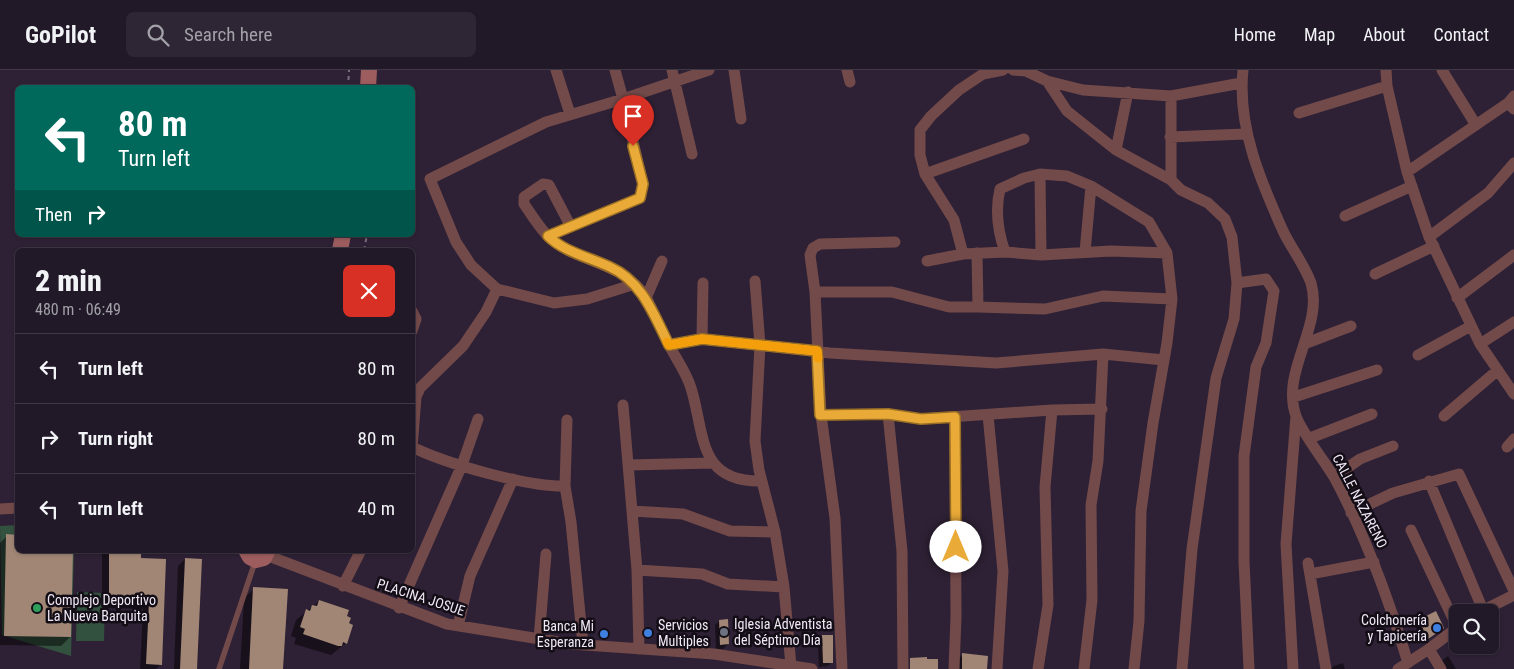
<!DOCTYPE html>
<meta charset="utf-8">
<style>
:root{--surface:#221928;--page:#2e2634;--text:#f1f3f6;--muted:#a2a0a8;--line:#3f3845}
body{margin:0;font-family:"Roboto Condensed",sans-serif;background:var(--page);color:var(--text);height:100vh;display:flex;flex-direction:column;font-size:19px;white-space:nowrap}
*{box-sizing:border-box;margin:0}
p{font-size:16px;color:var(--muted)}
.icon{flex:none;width:28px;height:28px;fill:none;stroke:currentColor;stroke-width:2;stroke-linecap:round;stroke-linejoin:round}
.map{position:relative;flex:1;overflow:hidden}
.sheet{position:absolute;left:15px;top:178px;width:400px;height:305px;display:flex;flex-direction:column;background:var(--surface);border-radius:8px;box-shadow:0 1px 4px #0004,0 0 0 1px var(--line)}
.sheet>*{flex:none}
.guide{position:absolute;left:15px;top:15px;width:400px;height:152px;border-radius:8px;box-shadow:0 1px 4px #0004,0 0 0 1px var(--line);background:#00695c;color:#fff;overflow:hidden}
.buttons{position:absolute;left:1449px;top:534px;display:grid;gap:10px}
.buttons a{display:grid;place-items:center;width:50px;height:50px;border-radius:8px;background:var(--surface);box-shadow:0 1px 4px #0004,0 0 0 1px var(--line);font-size:25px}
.pin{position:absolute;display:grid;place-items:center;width:42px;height:42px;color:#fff;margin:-51px -21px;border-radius:50% 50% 50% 0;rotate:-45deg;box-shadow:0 0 5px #0007}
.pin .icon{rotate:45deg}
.me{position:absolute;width:55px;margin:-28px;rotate:0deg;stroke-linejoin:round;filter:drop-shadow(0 0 4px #0008)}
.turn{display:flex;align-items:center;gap:18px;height:105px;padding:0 20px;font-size:22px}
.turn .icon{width:65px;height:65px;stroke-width:2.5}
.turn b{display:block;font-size:35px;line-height:42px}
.then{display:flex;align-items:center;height:48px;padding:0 20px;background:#0003;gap:10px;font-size:19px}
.round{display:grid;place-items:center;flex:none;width:52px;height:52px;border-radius:8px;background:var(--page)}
.headline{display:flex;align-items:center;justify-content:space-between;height:85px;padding:0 20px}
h1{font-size:30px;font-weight:800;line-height:38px}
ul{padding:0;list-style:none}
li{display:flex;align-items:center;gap:15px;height:70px;padding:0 20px;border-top:1px solid var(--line)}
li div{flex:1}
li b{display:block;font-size:19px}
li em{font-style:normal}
header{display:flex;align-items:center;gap:30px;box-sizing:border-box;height:70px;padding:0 25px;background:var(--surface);border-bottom:1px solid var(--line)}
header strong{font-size:24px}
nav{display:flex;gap:28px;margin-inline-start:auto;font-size:18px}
.search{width:350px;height:45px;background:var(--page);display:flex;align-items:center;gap:12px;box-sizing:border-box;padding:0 18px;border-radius:8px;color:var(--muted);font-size:19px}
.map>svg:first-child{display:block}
.green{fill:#33513f}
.shadow{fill:#0007}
.building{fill:#a18675}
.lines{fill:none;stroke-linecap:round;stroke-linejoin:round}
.path{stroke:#7a6e80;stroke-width:2;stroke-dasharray:4 4;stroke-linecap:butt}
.lane{stroke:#734a4a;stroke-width:5.5}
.street{stroke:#734a4a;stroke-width:11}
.secondary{stroke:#9d5c5e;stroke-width:16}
.route-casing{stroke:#986e24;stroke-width:12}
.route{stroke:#eaaa38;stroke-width:9}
.slow{stroke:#f59e0b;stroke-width:9}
.leisure-dot{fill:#2e9e5b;stroke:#130d16;stroke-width:2}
.shop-dot{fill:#3f7fe0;stroke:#130d16;stroke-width:2}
.worship-dot{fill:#6b7280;stroke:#130d16;stroke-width:2}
.labels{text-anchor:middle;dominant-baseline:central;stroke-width:5;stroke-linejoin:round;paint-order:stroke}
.street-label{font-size:14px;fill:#f1e8f6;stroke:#130d16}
.poi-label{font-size:14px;fill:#f1e8f6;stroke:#130d16;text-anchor:start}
</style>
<header>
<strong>GoPilot</strong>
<div class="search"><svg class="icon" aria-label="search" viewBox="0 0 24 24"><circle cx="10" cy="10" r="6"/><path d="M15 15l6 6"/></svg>Search here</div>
<nav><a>Home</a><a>Map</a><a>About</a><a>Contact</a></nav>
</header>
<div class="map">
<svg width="1514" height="599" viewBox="0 0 1514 599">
<rect width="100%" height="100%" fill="#2e2135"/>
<path class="green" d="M17,455L18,480H74L71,586L2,565L0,456Z
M77,522L105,523L104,571H76Z"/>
<path class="shadow" d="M7,466L18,480H71L70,567L61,576L0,575V473Z
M102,480H140V489L165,490L161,594L156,599H140L143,539L102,538Z
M185,489L201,490L195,599H174L178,496Z
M254,519L286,521L282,599H240L244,528Z
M319,531L345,547L348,554L346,573L331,585L294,574L296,568L291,566L296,550Z
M719,551L728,574L723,579H716L715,555Z
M1419,551L1443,558L1423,572L1415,555Z
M823,567L833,591L828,596L819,597L818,571Z
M963,585L987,587L986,599H958V589Z
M1448,586L1456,599H1443L1439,593Z
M1343,593L1345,599H1330L1334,596Z"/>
<path class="building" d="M6,464L18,465V480H73L71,567L4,566Z
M109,480H141V488L166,489L162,595L146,594L149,532H109Z
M185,488L202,489L197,599H180Z
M253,517L288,519L283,599H249Z
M319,530L349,540L347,546L351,548L349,553L353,555L347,574L343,572L342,576H338L303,564L305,559L300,557L306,539L310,541L312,535L317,536Z
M1436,541L1444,558L1428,569L1418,550Z
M728,549L729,574L720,575L719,550Z
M822,565H833V593H823Z
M962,583L988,586L987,599H962Z
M927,587V589H938V599H910V588Z"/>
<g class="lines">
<path class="path" d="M348,18L349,0
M364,180L367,165"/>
<path class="lane" d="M219,599L255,492"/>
<path class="street" d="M556,0L570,44
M615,0L623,29L546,52L430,109L456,172L471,195L497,219L554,233L587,229L635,214
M672,0L692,84
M734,0L741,49
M847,0L850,12
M1013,0L1026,1L1047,11L1083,20L1171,26L1241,13
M1243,0C1237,57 1261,112 1284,163C1292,179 1305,196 1311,213C1324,257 1280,301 1296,346C1302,363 1324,390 1334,407C1366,466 1389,530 1408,593
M1386,0L1387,16L1407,102L1429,167L1480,274L1514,324
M1442,0L1476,55
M1047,11L1067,41L1116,80L1171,110
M1171,26V110L1181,120L1208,133L1225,149L1232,167L1237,213L1234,249L1216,308L1192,479L1182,599
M1514,26L1508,33L1514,39
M1299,43L1387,16
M1170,67L1245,64
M1116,80L1128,22
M1407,102L1508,33
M925,104L1024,69
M1040,104L1041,185
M1345,146L1412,116
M570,155L549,115L543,114L524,127V134C532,145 541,161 552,170C582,194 626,193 647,229C655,245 662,261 670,277C677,290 687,304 691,318C705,363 697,412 761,411
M548,166L640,128L643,114L623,29L709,0
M1429,167L1488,123L1514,93
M1005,182C998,162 995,140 1000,119L1024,108L1040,104L1067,106L1091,116L1149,152L1167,183L1172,229L1167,273L1153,353L1141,441L1139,551L1134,599
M1085,182L1091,116
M977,183L978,237
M963,184L954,150L925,104L920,85V60L931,46L959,20L983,4L1003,0
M927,191L963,184L1005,182L1041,185L1111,181L1167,183
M1375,204L1434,176
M755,211L760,275L755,371L759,400L775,462L784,517L791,596
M1237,213L1266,209L1274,221L1266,273L1256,297L1244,386V491L1249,599
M815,222H892L949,237H978L1045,239L1103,226L1172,229
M646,228L662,191
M1457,228L1514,185
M412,241L416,249L412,261
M702,269L703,213
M1304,274L1351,256
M1480,274L1514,252
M669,275L702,269L830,283L996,293L1103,284L1164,290
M1418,285L1471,256
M1294,327L1377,300
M623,335L637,500L639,579
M888,344L902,481L903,599
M821,345L888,344L921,349L1052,340L1102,339
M988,345L1003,501L997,599
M1444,346L1498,300
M1310,368L1372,344
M412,377C447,394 527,417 565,416L571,452L583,575
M1507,377L1514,369
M412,378L416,327L420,318L463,276L486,242L497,219
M629,395L712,393
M1334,407L1360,389L1393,376
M1429,411L1483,540
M565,416L567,350
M0,439L18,438
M632,441L683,444L730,461L775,462
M1351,443L1393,423L1459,404L1514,521
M1411,460L1457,557
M266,485L447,554L571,574L714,584L812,599
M1308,493L1326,599
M637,500L702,504L728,514L784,517
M1310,504L1374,492
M343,516L361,480
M399,538L462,395L478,349
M1480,542L1514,525
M458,556L470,506L513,409
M539,569L546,484
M1429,579L1441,599
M842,599L835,448L821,345L815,222L810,185L813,178L820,174L895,172
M954,599L956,547L955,347
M1038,599L1048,535L1045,417L1052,340
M1084,599L1092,530L1091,435L1098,391L1103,284
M1293,599L1286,474L1296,346
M1398,599L1429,579L1458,557"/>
<path class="secondary" d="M368,18L369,0
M340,180L343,165
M246,480L250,487L256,490L264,488L268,480"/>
</g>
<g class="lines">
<g class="route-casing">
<path id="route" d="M633,76L643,114L640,128L548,166C564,182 589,187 610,197C642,211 654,245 669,275L702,269L817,281L820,345L888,344L921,349L955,347L956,477"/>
</g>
<use href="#route" class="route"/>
<path class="slow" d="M667,272L669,275L702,269L817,281L818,288"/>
</g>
<circle class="leisure-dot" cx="37" cy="538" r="5"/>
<g class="shop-dot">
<circle cx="1437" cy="558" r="5"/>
<circle cx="648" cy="563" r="5"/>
<circle cx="604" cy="564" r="5"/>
</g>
<circle class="worship-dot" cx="724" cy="562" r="5"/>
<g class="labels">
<g class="street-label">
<text transform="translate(1360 431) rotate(63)">CALLE NAZARENO</text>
<text transform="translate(421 527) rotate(18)">PLACINA JOSUE</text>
</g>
<g class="poi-label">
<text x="47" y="530">Complejo Deportivo<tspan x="47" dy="16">La Nueva Barquita</tspan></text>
<text x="1427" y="550" text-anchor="end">Colchonería<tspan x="1427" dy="16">y Tapicería</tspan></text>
<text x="734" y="554">Iglesia Adventista<tspan x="734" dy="16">del Séptimo Día</tspan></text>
<text x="658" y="555">Servicios<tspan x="658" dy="16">Multiples</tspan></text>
<text x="594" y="556" text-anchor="end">Banca Mi<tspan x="594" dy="16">Esperanza</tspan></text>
</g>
</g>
</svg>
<div class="buttons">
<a><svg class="icon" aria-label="search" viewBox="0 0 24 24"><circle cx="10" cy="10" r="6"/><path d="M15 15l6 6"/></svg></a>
</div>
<div class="pin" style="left:633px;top:76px;background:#d93025"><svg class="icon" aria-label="arrive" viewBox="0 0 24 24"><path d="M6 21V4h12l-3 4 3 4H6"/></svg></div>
<svg class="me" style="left:956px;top:477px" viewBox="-20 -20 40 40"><circle r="19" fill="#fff"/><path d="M0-13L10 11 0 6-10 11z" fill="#eaaa38"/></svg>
<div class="guide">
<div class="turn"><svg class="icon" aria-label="left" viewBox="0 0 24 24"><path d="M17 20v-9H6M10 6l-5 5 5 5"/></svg><div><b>80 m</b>Turn left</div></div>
<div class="then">Then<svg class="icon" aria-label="right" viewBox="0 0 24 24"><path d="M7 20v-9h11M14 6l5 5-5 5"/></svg></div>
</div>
<section class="sheet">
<div class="headline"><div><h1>2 min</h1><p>480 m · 06:49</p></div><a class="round" style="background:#d93025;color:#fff"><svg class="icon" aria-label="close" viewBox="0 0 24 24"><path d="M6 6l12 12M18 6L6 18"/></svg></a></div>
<ul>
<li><svg class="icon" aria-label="left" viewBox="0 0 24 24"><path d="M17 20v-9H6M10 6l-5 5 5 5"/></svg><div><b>Turn left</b></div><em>80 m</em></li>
<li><svg class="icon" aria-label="right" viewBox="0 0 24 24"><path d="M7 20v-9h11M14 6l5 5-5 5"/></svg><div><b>Turn right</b></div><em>80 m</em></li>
<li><svg class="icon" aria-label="left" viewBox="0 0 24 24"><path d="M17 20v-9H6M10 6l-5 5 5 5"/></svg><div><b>Turn left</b></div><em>40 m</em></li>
</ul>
</section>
</div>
